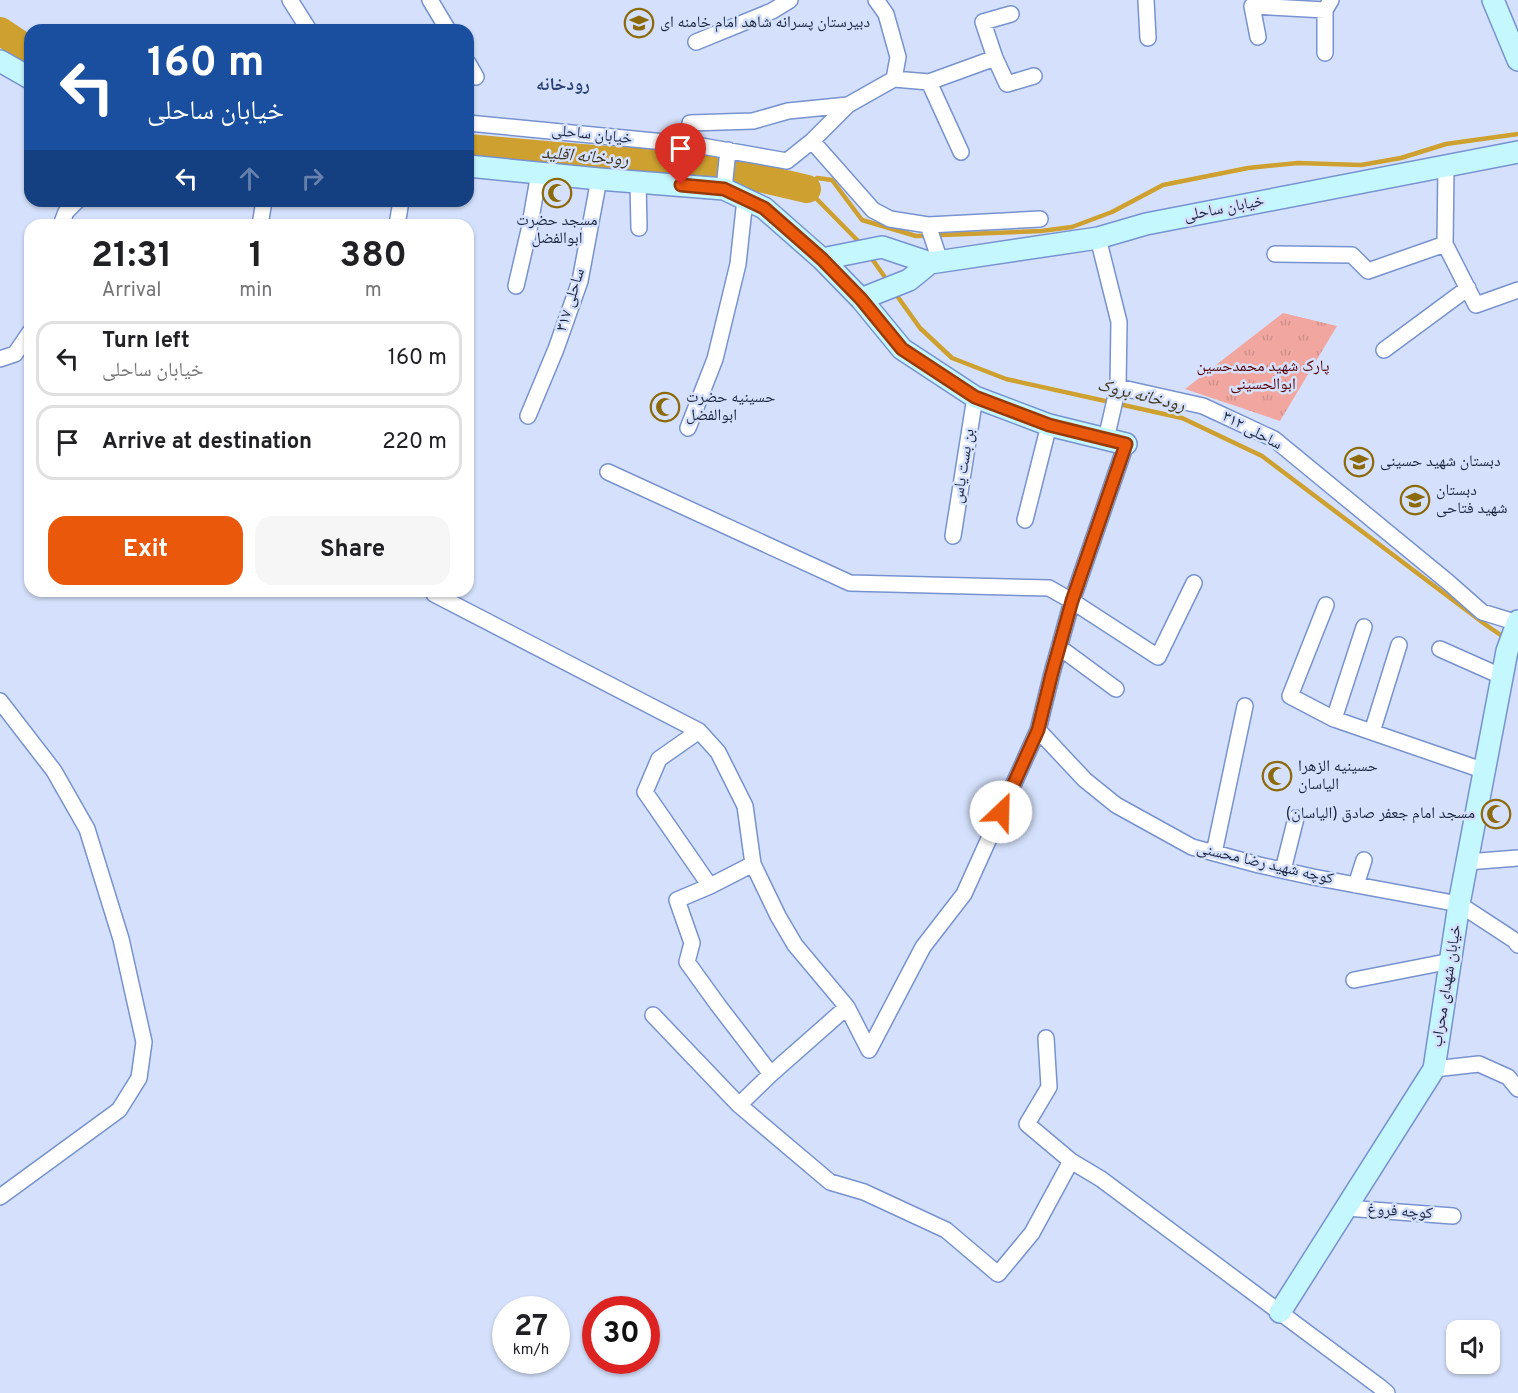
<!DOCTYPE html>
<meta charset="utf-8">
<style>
:root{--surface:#fff;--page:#f6f6f6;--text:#202124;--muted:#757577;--line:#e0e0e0;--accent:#ea580c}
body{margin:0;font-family:Overpass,"Noto Naskh Arabic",sans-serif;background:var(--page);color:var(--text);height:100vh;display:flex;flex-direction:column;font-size:22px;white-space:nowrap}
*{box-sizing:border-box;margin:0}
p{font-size:20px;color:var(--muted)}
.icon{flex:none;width:33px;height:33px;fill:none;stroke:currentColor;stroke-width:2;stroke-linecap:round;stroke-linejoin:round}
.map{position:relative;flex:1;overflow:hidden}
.panel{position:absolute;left:24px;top:219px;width:450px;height:378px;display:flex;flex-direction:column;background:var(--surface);border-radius:18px;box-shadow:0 2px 4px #0004}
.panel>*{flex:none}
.guide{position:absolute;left:24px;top:24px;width:450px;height:183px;border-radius:18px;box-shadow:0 2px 4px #0004;background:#1a4fa0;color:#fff;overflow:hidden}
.buttons{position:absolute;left:1446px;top:1320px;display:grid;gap:12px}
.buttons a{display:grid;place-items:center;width:54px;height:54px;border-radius:12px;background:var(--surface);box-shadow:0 2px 4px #0004;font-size:30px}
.speed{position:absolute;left:492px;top:1296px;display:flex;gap:12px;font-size:30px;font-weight:700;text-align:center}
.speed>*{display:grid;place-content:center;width:78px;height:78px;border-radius:50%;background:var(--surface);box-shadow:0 2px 4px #0004;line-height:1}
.speed small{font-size:15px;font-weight:400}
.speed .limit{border:9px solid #d22;background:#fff;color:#111}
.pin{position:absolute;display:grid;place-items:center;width:51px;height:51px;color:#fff;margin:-62px -26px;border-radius:50% 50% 50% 0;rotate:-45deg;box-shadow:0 0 6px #0007}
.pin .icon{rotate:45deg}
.me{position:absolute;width:66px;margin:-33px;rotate:24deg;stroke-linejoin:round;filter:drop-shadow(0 0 4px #0008)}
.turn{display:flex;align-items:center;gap:21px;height:126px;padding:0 24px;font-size:27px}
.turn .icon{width:78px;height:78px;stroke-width:2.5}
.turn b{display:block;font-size:42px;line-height:51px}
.lanes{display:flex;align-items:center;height:57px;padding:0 24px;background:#0003;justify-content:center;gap:30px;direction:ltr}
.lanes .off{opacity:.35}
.eta{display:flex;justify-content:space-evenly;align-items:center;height:102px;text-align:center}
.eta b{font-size:36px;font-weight:700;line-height:42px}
.button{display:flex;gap:12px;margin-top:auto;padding:12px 24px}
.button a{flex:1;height:69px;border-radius:18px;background:var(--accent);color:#fff;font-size:24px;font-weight:700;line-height:69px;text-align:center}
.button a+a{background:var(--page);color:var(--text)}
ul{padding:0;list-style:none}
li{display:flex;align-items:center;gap:18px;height:75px;margin:0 12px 9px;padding:0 12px;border:3px solid var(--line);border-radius:18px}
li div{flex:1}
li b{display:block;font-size:22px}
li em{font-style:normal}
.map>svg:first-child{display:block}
.grass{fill:url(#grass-tufts)}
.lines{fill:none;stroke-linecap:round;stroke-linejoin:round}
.stream{stroke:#cda02f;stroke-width:4.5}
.river{stroke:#cda02f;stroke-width:28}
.street-casing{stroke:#7792cf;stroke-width:18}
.secondary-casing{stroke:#7792cf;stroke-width:24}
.street{stroke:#fff;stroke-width:15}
.secondary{stroke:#c5f8fe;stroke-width:21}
.route-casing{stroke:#983908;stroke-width:15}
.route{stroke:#ea580c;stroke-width:10}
.labels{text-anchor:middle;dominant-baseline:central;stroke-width:5;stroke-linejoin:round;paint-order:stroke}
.poi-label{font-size:16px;fill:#19243c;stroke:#d5e1fc;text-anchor:start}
.street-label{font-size:16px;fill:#19243c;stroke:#d5e1fc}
.park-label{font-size:16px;fill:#5b0208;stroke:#d5e1fc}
.neighbourhood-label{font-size:18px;font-weight:bold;fill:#2a4076;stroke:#d5e1fc}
.water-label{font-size:18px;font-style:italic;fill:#3e341d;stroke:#d5e1fc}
</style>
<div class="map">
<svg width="1518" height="1393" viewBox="0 0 1518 1393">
<defs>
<pattern id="grass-tufts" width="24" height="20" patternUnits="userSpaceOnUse" patternTransform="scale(1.5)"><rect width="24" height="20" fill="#f1a69f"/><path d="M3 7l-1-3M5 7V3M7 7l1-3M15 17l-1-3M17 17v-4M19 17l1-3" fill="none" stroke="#ce8f8a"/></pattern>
</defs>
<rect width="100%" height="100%" fill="#d5e1fc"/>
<path class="grass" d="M1283,313L1337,326L1280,421L1185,389Z"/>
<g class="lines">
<path class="stream" d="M861,244L807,189L817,178L832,180L862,220L916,236L1041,231L1072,227L1112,212L1163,185L1248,168L1298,163L1361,165L1401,158L1446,144L1518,134
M870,256L889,283
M895,293L920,328L952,358L1006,379L1182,418L1262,456L1486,625L1505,638"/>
<path class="river" d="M0,31L30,51
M468,148L581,158L701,166L764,179L807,189"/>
<g class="street-casing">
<path id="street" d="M290,0L309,30
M430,0L448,30
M1146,0L1148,38
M1011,14L983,22L995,58L1007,84L1034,76
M1258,37L1252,6L1325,10
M696,42L772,11L790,0
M1325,53V10L1331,0
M468,63L476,77
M894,79L929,82L961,152
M929,82L995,58
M468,123L696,145L787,161L812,141L848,105L894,79L898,57L886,14L876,0
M690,123L753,121L788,111L848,105
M812,141L873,210L890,219L928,225L1040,219
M638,182L639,228
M724,189L728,150
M61,225L66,212L77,201
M260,225L264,201
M397,225L401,201
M928,225L940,261
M1098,238L1119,322L1118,387L1203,406L1274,439L1448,582L1482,612L1518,623
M1445,244L1476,305L1518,290
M1275,254L1352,255L1368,271L1445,244L1446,167
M516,286L529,230L539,173
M1384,350L1468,288
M0,359L15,354L30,332
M528,416L556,349L580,281L599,179
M688,428L715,359L738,264L745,199
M1106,439L1118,387
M608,472L850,583L1049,588L1072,601L1158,657L1194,583
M1025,520L1049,425
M953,536L975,397
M434,594L699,731L718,752L745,806L753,864L778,916L795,945L847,1007L869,1050
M1326,605L1290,696L1334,719L1485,771
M1059,647L1116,689
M1440,649L1503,677
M0,701L54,771L87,829L121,939L144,1042L139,1078L119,1110L0,1197
M1334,719L1364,627
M1038,730L1085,780L1116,805L1192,847L1259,865L1313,877L1459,904L1514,940L1518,945
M699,731L659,759L645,792L710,886L753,864
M1372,732L1399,645
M1214,853L1245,706
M1467,862L1518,858
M1283,870L1296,818
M1356,885L1364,860
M710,886L677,900L692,943L687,962L718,1005L771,1074
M1354,980L1451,961
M653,1015L739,1105L830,1182L864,1192L946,1230L998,1274L1032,1233L1071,1161L1101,1179L1380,1387L1387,1393
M1046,1038L1049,1087L1027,1124L1071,1161
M869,1050L923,947L964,894L1038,730L1052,673L1072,601L1126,444
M1434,1069L1479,1064L1508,1077L1518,1089
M739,1105L771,1074L847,1007
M1346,1208L1453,1216"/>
</g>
<g class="secondary-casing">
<path id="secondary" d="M1493,0L1518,60
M0,61L30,78
M468,166L599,179L724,189L764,208L822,259L861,299L902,349L975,397L1049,425L1126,444
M822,259L882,247L930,263
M861,299L909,280L930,263L1098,238L1146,224L1518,152
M1280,1312L1434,1069L1459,904L1507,651L1518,621"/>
</g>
<use href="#street" class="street"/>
<use href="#secondary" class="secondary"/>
</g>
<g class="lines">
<g class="route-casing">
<path id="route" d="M681,185L724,189L764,208L822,259L861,299L902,349L975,397L1049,425L1126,444L1072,601L1052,673L1038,730L1001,812"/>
</g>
<use href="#route" class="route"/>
</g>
<defs>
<g id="school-ring" transform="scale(1.5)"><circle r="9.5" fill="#d5e1fc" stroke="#8c6a0b" stroke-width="1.5"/><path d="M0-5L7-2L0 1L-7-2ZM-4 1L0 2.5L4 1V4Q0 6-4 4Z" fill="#8c6a0b"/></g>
<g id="mosque-ring" transform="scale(1.5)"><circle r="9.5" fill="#d5e1fc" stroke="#8c6a0b" stroke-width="1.5"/><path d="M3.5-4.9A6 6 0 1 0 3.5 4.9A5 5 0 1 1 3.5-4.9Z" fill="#8c6a0b"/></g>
</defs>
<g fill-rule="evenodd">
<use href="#school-ring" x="639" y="23"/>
<use href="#mosque-ring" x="557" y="193"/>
<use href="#mosque-ring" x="665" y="407"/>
<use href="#school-ring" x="1359" y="462"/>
<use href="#school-ring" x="1415" y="500"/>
<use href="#mosque-ring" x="1277" y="776"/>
<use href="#mosque-ring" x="1496" y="814"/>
</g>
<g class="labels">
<g class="poi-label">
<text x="660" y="23">دبیرستان پسرانه شاهد امام خامنه ای</text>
<text x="557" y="221" text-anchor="middle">مسجد حضرت<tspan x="557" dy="18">ابوالفضل</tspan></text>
<text x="686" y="398">حسینیه حضرت<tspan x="686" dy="18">ابوالفضل</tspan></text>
<text x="1380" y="462">دبستان شهید حسینی</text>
<text x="1436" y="491">دبستان<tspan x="1436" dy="18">شهید فتاحی</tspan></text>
<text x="1298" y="767">حسینیه الزهرا<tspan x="1298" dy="18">الیاسان</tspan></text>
<text x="1475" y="814" text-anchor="end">مسجد امام جعفر صادق (الیاسان)</text>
</g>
<g class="street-label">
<text transform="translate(592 135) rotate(6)">خیابان ساحلی</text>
<text transform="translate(1224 209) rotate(-11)">خیابان ساحلی</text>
<text transform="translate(571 300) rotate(-73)">ساحلی ۳۱۷</text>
<text transform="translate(1252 431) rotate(28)">ساحلی ۳۱۲</text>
<text transform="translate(964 466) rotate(-81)">بن بست یاس</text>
<text transform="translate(1265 864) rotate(13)">کوچه شهید رضا محسنی</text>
<text transform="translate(1447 986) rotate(-81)">خیابان شهدای محراب</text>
<text transform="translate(1400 1212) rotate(4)">کوچه فروغ</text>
</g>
<g class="park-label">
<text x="1263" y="367">پارک شهید محمدحسین<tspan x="1263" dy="18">ابوالحسینی</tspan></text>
</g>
<g class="neighbourhood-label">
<text x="563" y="85">رودخانه</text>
</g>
<g class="water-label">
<text transform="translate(585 157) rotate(5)">رودخانه اقلید</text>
<text transform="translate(1141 396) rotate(14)">رودخانه بروک</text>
</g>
</g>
</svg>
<div class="buttons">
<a><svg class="icon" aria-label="sound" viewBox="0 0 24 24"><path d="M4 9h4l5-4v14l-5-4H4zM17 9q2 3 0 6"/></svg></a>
</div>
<div class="speed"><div>27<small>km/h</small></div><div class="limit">30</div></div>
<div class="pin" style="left:681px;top:185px;background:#d93025"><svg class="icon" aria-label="arrive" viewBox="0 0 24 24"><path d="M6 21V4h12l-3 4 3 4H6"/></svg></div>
<svg class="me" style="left:1001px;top:812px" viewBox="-20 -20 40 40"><circle r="19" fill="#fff"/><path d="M0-13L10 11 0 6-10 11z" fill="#ea580c"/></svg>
<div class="guide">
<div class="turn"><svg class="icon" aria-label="left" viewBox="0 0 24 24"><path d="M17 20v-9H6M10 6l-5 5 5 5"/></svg><div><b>160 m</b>خیابان ساحلی</div></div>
<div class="lanes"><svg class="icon" aria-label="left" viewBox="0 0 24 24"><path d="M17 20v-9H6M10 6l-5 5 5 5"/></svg><svg class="icon off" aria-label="ahead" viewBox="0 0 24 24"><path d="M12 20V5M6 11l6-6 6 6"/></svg><svg class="icon off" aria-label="right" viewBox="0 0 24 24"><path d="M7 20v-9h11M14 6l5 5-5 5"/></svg></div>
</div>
<section class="panel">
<div class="eta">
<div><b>21:31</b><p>Arrival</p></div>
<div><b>1</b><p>min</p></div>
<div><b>380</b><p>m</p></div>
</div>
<ul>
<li><svg class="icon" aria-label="left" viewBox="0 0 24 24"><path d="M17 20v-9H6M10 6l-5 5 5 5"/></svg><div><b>Turn left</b><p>خیابان ساحلی</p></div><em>160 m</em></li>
<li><svg class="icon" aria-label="arrive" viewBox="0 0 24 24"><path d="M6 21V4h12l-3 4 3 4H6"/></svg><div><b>Arrive at destination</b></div><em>220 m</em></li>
</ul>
<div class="button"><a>Exit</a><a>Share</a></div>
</section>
</div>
